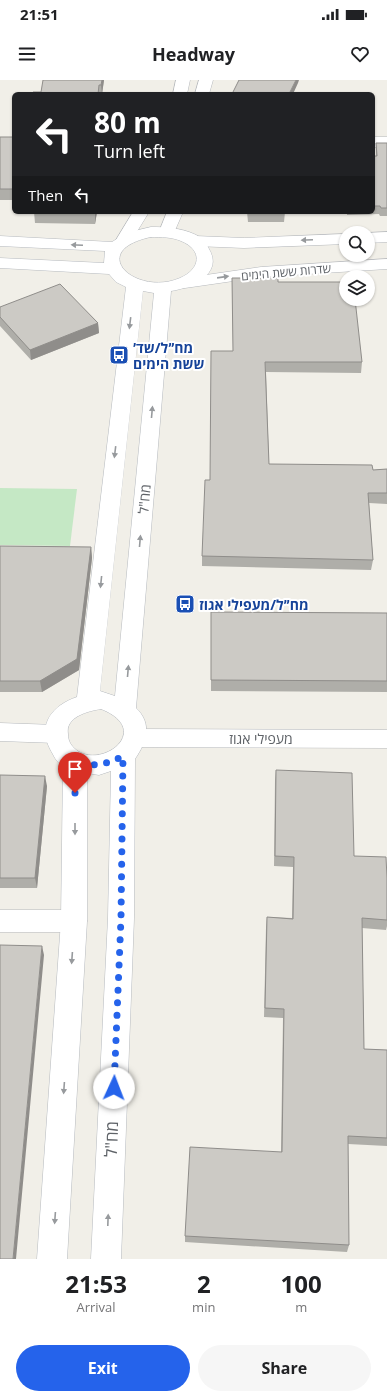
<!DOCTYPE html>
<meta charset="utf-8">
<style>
:root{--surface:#fff;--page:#f6f6f6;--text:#202124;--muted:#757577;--accent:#2563eb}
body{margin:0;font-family:"Open Sans",Heebo,sans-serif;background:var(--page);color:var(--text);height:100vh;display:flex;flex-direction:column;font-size:15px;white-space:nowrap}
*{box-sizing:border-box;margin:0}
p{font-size:13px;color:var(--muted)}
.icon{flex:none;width:22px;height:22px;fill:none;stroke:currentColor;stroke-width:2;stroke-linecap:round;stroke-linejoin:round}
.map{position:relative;height:1179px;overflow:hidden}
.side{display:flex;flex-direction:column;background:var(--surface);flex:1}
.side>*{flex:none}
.guide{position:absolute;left:12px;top:12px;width:363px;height:122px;border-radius:6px;box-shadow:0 1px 3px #0004;background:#202124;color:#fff;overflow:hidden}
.controls{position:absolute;left:339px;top:146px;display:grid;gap:8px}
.controls a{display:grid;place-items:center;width:36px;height:36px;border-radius:50%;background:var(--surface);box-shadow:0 1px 3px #0004;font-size:20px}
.pin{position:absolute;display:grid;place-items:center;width:34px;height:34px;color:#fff;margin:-41px -17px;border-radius:50% 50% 50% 0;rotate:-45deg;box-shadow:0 0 4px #0007}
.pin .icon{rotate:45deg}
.me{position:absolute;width:44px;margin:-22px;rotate:2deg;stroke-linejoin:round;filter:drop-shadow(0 0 3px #0008)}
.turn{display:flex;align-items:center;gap:14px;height:84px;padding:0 16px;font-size:18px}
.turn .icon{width:52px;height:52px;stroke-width:2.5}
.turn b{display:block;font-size:28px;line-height:34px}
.then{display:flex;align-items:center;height:38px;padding:0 16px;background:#0003;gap:8px;font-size:15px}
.eta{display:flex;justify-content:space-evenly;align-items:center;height:68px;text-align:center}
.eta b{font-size:24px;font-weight:700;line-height:28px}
.primary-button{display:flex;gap:8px;margin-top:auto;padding:8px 16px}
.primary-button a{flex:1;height:46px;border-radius:24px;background:var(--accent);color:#fff;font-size:16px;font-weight:700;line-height:46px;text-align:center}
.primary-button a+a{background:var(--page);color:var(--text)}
.status{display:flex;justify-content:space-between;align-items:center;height:28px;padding:0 20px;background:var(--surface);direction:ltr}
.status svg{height:11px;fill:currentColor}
header{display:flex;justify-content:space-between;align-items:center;height:52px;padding:0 16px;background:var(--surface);font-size:18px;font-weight:700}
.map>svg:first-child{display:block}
.green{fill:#c5e8c5}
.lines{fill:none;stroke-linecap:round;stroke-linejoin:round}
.street-casing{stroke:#b5b8bc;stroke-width:1}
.secondary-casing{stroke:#b6babf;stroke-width:1}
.street{fill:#fff;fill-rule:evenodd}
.secondary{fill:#fff;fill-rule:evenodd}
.wall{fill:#afaea9}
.shaded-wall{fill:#8f8d8a}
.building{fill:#cccac5;stroke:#8f8d8a}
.oneway{fill:#979a9d}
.route{stroke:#2563eb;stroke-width:7;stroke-dasharray:0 12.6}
.labels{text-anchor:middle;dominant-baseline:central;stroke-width:4;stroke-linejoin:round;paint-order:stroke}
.far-street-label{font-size:12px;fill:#5f6368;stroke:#fff}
.transit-label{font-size:14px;font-weight:bold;fill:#164399;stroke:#fff;text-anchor:start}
.street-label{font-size:14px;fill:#5f6368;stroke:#fff}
.near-street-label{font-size:17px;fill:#5f6368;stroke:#fff}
</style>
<div class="status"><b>21:51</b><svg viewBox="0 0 49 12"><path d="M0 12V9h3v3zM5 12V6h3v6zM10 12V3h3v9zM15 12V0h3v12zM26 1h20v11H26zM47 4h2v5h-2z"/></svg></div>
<header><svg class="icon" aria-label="menu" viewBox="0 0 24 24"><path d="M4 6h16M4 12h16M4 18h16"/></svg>Headway<svg class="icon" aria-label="heart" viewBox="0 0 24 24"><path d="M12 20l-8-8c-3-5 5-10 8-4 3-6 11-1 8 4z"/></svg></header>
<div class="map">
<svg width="387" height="1179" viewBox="0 0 387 1179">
<rect width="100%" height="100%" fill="#f1efe8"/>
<path class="green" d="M0,408L77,409L70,466L0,465Z"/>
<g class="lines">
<g class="street-casing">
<path id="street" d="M176,0H190L187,14H173Z
M199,0H213L209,14H195Z
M373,57H387V67H373Z
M133,132H149L130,163L124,165L118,163L116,160Z
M167,132H183L173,155L167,157L161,155L159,152Z
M387,152V162L368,163V153Z
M346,154V164L244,168L195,166L189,164L187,161L189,158L195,156L244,158Z
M387,179V189L261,197L185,208L179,207L177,203L179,199L185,198L261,187Z
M0,643L56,645L64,647L67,654L64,661L56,663L0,661Z
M135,649L387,650V668L135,667L127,665L124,658L127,651Z
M0,830H74L83,833L87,841L83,849L74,852H0Z"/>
</g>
<g class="secondary-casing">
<path id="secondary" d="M151,147C165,147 181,148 194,154C201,157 206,162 209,169C224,194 191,208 171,211L136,628C153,644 146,663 135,679L134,838L121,1179H91L108,838L111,691L99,695L87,693V841L67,1179H37L61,841L63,686C56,682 54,676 50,669C37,644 53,625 77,617L126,207L116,202L109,194L0,188V178L104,183L105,171L0,166V156L112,162L126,153ZM151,157C161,157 172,157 181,161C203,170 201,189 180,198C136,217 85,171 151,157ZM143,211L154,213L115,616L100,611ZM101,629C156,651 98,692 74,668C70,664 68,660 68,654C65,637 88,631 101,629Z"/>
</g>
<use href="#street" class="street"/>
<use href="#secondary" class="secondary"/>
</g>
<path class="wall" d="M104,0L102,14H32L41,12Z
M0,57H14V120H0Z
M376,63H387V136H380L379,134L347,135V132H373V76H376Z
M34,132H97L95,144L35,143Z
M247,132H285L284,142H248Z
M232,198L278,202L362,282L361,293L266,292L269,384L373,390L387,389V424L369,423L373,480L371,490L202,486V476L210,400L233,271Z
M0,227L98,243L99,253L31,280L0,246Z
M0,466L91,467L92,478L79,590L42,612H0Z
M211,532L387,533V612L211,611Z
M276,690L354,776L387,798V846L386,850L362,848L364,969L387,970V1066L348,1064L349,1165L347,1172L185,1162V1156L281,1072L283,938L264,937L266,847L267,837L292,838L293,787L274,786L275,700Z
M0,695L47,706L37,808H0Z"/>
<path class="shaded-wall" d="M102,0H104L102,14L101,5Z
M296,0H299L298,3L293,14H289Z
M95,132H97L95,144Z
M98,243L99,253L31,280L30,270Z
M91,467L92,478L79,590L42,612L40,601Z
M45,696L47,706L37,808L35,798Z
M42,866L44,875L16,1179H13Z"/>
<path class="building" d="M43,0H102L101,5H99L98,14H32L33,12H41Z
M239,0H296L289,14H232Z
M0,57H14V109H0Z
M376,63H387V128H381L380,126H373V76H377Z
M34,132H95V133Z
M232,198H278V202H346V219H355L362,282H265L269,384L372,385L373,390L387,389V413H368L373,480L202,476L205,400H210L211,271H233Z
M60,204L98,243L30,270L0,237V227Z
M0,466L91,467L77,579L40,601H0Z
M211,532L387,533V601L211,600Z
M276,690L352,693L354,776L386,777L387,798V840L362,838L364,969L387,970V1058L348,1056L349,1165L185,1156L190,1067L282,1072L284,929L265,928L267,837L293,839L294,777L275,776Z
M0,695L45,696L35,798H0Z
M0,865L42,866L13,1179H0Z"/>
<defs><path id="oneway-solid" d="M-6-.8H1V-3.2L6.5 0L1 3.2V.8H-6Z"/></defs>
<g class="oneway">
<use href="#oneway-solid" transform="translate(307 160) rotate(178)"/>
<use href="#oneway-solid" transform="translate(77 165) rotate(-177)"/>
<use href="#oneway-solid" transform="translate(223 197) rotate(-8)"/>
<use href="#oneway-solid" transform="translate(130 243) rotate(97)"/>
<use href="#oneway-solid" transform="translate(152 332) rotate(-85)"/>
<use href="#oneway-solid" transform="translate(115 372) rotate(97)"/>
<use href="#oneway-solid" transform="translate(140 461) rotate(-85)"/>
<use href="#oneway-solid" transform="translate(101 502) rotate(96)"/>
<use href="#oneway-solid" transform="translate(128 591) rotate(-85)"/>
<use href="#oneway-solid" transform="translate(75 749) rotate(90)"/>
<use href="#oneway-solid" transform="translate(72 878) rotate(94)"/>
<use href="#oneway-solid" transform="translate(64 1008) rotate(94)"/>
<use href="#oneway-solid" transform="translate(55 1138) rotate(94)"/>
<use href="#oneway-solid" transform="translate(108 1140) rotate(-88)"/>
</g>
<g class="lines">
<path class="route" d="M75,713V682C94,687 106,685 123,676L121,838L114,1008"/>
</g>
<defs>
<g id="bus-square" transform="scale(1)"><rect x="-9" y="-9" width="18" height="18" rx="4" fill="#1a4fb4" stroke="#fff"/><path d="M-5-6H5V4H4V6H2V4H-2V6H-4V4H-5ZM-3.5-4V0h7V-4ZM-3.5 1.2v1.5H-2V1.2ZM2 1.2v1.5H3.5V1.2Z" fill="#fff"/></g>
</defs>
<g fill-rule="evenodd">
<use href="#bus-square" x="119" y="275"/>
<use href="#bus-square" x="185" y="524"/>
</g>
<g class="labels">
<g class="far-street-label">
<text transform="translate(286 192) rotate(-5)">שדרות ששת הימים</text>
</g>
<g class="transit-label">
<text x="133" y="267">מח״ל/שד׳<tspan x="133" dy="16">ששת הימים</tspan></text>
<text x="199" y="524">מח״ל/מעפילי אגוז</text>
</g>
<g class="street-label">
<text transform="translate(144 419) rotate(-85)">מח"ל</text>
<text x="261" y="658">מעפילי אגוז</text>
</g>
<g class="near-street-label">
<text transform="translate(111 1059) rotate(-88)">מח"ל</text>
</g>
</g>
</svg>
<div class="controls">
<a><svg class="icon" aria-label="search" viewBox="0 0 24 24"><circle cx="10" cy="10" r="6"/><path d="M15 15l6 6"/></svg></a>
<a><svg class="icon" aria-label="layers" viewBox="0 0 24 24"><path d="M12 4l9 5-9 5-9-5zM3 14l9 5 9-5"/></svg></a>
</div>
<div class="pin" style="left:75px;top:713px;background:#d93025"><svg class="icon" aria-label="arrive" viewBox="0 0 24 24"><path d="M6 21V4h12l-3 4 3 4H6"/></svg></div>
<svg class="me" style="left:114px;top:1008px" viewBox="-20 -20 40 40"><circle r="19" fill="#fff"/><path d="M0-13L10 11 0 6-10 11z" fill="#2563eb"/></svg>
<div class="guide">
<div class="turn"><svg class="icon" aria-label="left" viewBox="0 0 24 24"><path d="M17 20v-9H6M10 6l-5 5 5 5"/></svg><div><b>80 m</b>Turn left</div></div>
<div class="then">Then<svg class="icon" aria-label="left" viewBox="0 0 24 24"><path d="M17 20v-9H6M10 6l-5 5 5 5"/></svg></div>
</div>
</div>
<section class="side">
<div class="eta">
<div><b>21:53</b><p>Arrival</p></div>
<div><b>2</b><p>min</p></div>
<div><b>100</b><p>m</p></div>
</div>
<div class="primary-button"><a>Exit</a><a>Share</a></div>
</section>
